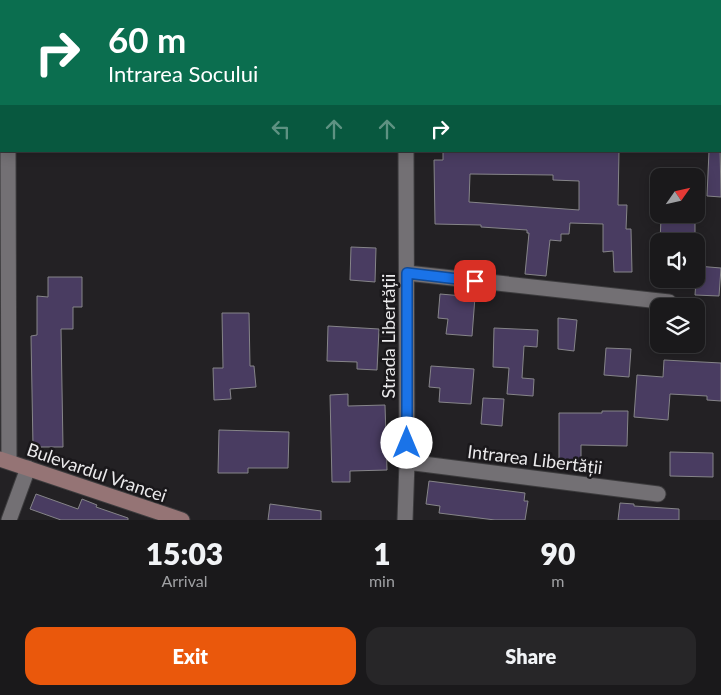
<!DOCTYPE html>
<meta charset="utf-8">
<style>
:root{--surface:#1a191b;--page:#272628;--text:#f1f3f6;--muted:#9fa0a3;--line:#38383a;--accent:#ea580c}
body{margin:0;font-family:Lato,sans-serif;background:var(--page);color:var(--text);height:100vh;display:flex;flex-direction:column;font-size:19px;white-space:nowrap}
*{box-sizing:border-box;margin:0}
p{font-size:16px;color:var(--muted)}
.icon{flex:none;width:28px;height:28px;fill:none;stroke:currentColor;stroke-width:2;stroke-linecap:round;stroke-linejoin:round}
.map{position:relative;height:520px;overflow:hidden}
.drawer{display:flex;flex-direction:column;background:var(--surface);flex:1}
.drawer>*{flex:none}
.top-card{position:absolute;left:0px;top:0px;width:721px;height:152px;box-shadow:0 2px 12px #0003,0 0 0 1px var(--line);background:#0b6e4f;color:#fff;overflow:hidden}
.needle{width:32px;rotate:56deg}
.buttons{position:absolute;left:650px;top:168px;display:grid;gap:10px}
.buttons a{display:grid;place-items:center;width:55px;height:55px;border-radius:10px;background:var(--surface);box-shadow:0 2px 12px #0003,0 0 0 1px var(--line);font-size:25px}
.pin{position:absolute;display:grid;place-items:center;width:42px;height:42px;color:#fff;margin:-21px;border-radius:10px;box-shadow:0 2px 8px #0006}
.me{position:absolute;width:55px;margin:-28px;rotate:0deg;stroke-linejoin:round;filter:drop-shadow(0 0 4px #0008)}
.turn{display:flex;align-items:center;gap:18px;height:105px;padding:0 25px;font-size:22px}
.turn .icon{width:65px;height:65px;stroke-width:2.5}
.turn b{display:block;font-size:35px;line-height:42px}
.lanes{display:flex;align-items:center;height:48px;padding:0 25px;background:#0003;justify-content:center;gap:25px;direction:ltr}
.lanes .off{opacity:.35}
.eta{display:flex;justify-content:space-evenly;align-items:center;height:85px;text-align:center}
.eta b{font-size:30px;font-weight:800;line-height:35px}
.primary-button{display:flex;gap:10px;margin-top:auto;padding:10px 25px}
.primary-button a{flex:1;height:58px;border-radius:15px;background:var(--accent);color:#fff;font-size:20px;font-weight:800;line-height:58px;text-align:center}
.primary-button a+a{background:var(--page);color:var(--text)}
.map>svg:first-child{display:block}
.building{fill:#493c61;stroke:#868589;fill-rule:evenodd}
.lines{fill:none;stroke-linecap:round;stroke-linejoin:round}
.street-casing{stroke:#3d3c3e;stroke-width:17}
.secondary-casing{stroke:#3d3c3e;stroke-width:17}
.street{stroke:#737074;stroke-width:15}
.secondary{stroke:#957475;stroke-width:15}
.route-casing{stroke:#114b97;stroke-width:12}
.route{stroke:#1a73e8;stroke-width:9}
.labels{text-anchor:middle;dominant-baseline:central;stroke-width:5;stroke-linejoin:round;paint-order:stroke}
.street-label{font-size:18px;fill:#ebeaec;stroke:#1a181b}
</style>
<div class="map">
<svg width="721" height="520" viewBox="0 0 721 520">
<rect width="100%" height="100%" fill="#232124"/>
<path class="building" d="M720,146L721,197L707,196L709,151H720Z
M443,151H619L618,205H627L626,229H631L632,272H614L613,251L603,252V224L570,223L569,234H561V241L550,240L546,276L525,274L529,233H527V230L481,227V225L435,224L434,160H443ZM470,174L553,175V180L579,181V210L469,202Z
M661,219H695V241H660Z
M351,247L376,248L375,282L350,280Z
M697,266L721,268L719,296L695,295Z
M48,277H82V307H73V329H61L63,447H33L31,336L37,335V296L48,297Z
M440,294L475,297L472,336L446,334L448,319L438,318Z
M222,313H249L250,366H254L256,387L230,389L231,399L214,400L213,368H223Z
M558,318L577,320L574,351L558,349Z
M328,326L379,329L377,370L357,369V362L327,361Z
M494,328L538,330L537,347L524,346L522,378L534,379L533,396L507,394L509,368L493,367Z
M606,348L631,349L629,377L604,375Z
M664,360L721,363V401L707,400V396L670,394L668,420L634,417L637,375L663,377Z
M431,366L474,369L471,404L439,402L440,388L429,387Z
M348,394V406L385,405L387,470L350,471V482H332L330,395Z
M483,398L504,399L502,426L481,424Z
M602,411H628L627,446L581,445V462H559V413H602Z
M219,430L289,432L288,468H248V473H218Z
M670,452L713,453V477L670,476Z
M429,481L525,493L524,501H528L525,520H495L439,513L440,506L426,504Z
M36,494L78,509L82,499L97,505L96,507L128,518V520H61L30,509Z
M620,503L634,504V506L679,509V520H618Z
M270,504L321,511V520H268Z"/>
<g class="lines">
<g class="street-casing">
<path id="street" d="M265,0V1
M405,0V1
M8,151L9,461
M407,273L669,302
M407,462L658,494
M9,520L28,468
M405,520L407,462L406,151"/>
</g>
<g class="secondary-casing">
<path id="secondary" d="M0,459L182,520"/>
</g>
<use href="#street" class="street"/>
<use href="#secondary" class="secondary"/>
</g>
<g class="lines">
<g class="route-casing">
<path id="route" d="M407,443V273L475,281"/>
</g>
<use href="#route" class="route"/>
</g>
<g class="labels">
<g class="street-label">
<text transform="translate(388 336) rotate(-90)">Strada Libertății</text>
<text transform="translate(535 459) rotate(7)">Intrarea Libertății</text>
<text transform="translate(97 472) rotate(19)">Bulevardul Vrancei</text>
</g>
</g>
</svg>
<div class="buttons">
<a><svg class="needle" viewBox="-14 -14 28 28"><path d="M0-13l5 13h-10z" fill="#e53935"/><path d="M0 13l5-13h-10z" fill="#9fa0a3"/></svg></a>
<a><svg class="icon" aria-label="sound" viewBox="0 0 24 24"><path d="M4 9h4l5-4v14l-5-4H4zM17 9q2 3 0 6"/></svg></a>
<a><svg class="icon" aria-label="layers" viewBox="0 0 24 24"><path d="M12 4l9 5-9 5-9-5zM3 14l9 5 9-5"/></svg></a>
</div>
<div class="pin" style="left:475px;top:281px;background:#d93025"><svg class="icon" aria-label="arrive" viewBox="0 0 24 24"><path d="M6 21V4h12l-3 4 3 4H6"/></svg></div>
<svg class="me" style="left:407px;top:443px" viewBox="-20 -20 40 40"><circle r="19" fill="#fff"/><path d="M0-13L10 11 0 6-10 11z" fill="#1a73e8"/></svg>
<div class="top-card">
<div class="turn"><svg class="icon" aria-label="right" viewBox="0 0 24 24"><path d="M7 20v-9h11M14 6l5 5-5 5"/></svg><div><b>60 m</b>Intrarea Socului</div></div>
<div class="lanes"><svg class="icon off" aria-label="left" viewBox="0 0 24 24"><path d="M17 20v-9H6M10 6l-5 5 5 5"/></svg><svg class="icon off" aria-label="ahead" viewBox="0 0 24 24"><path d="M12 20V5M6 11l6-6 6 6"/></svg><svg class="icon off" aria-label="ahead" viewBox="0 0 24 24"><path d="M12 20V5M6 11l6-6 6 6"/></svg><svg class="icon" aria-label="right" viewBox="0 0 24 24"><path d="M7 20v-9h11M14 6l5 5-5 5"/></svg></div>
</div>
</div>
<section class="drawer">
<div class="eta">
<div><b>15:03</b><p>Arrival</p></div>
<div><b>1</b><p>min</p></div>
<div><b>90</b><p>m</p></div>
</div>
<div class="primary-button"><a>Exit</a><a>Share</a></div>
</section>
